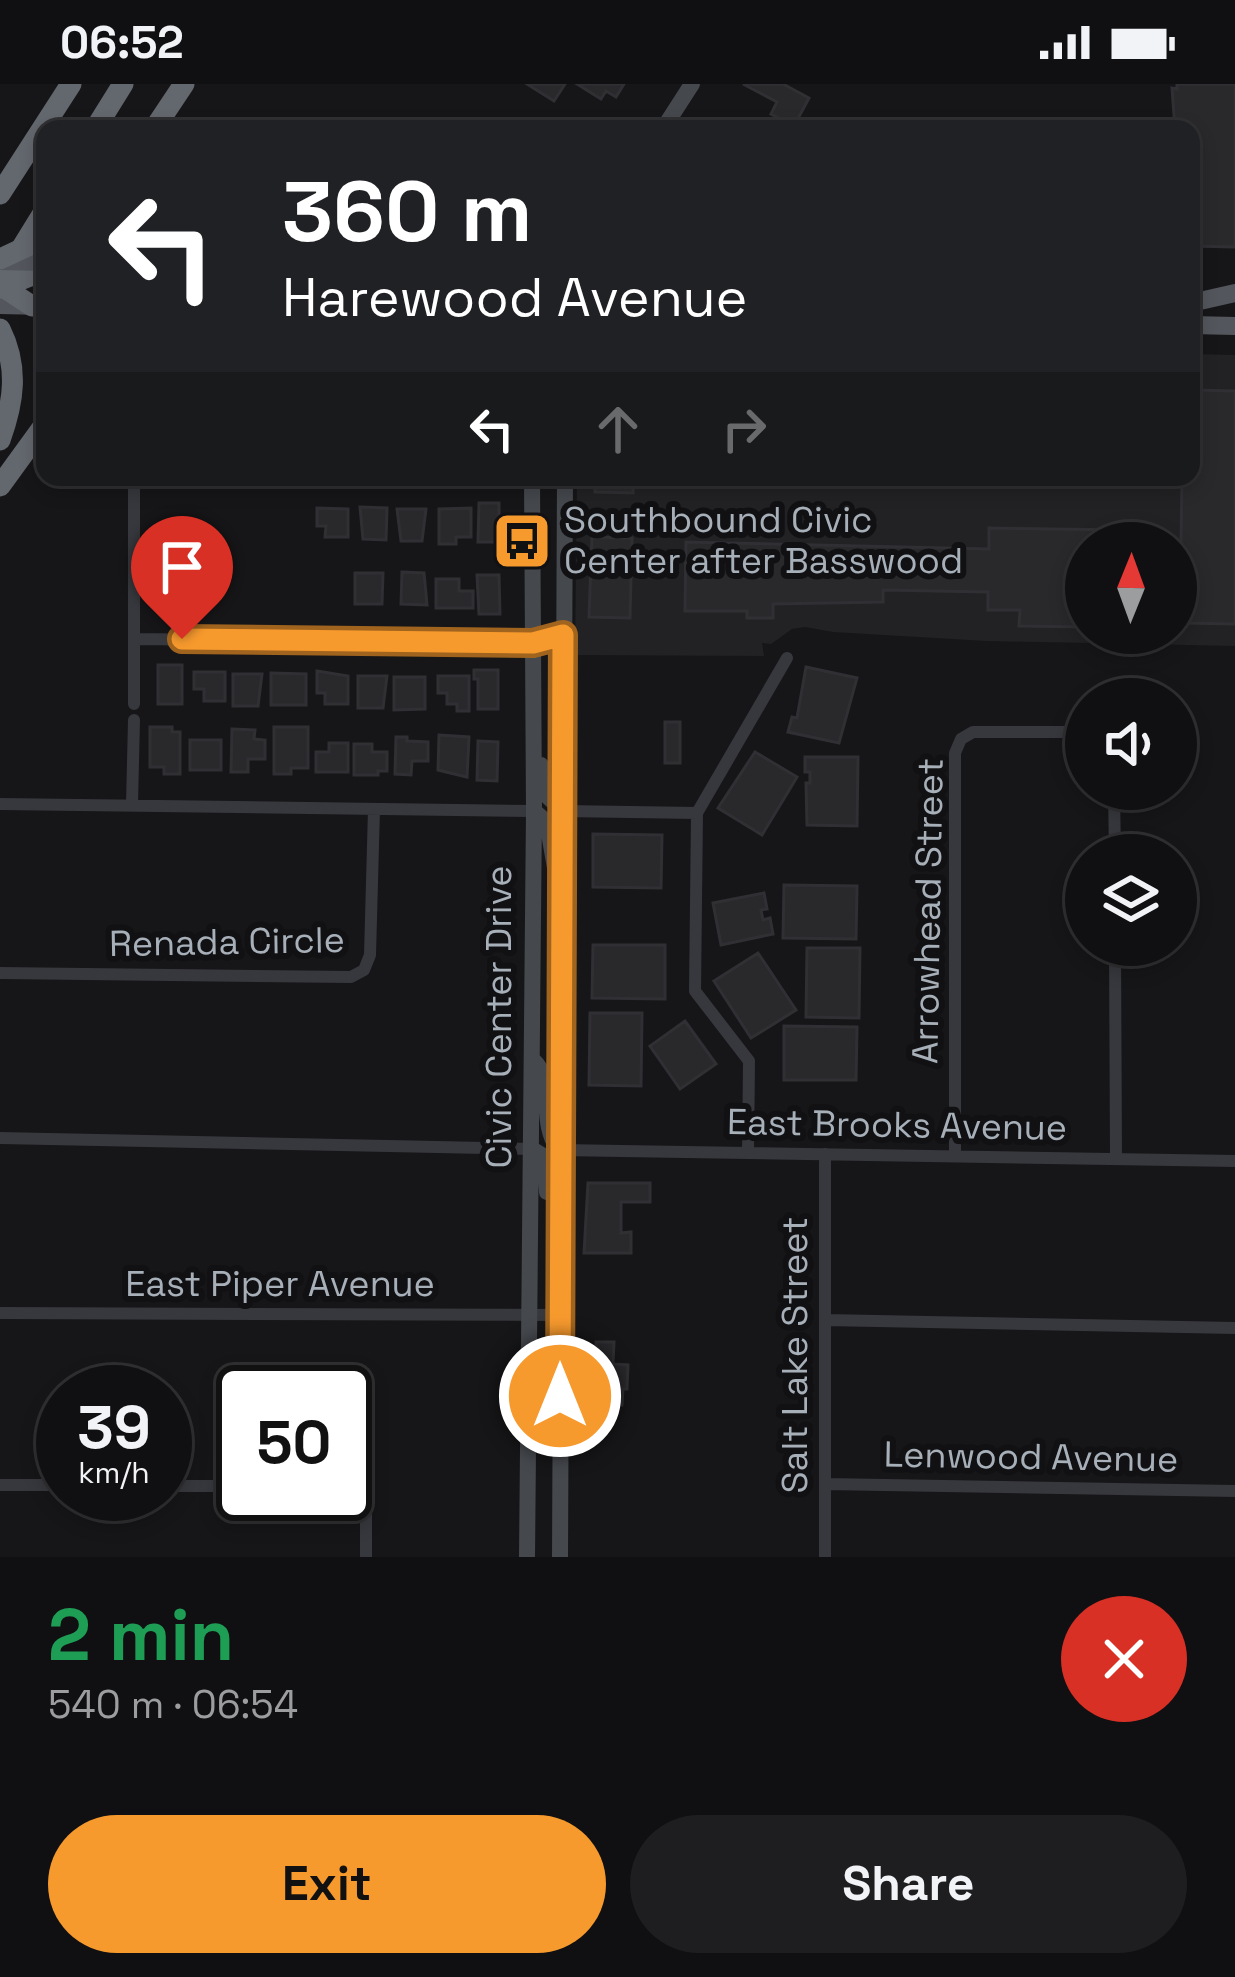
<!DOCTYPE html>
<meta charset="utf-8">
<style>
:root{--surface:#101012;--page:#1e1e20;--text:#f1f3f6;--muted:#9c9d9f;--line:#303032;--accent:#f79a2e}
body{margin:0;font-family:"Space Grotesk",sans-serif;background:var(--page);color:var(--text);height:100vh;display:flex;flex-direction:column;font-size:45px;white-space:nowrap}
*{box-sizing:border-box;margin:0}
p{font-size:39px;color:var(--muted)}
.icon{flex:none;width:66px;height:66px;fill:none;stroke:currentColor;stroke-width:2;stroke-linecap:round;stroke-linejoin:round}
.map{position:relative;height:1473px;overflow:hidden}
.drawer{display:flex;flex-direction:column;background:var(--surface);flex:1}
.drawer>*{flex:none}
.top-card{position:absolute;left:36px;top:36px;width:1164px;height:366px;border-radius:24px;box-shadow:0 6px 18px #0003,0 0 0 3px var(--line);background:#202124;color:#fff;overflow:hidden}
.needle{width:78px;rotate:1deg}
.buttons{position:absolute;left:1065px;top:438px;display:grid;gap:24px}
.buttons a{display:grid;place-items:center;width:132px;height:132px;border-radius:50%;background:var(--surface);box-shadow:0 6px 18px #0003,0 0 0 3px var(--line);font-size:60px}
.speed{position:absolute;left:36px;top:1281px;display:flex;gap:24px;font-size:60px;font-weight:700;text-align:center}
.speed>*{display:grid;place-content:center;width:156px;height:156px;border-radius:50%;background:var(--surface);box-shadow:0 6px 18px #0003,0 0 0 3px var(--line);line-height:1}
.speed small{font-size:30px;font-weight:400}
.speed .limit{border:6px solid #111;border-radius:18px;background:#fff;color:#111}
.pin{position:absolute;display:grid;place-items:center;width:102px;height:102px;color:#fff;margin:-123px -51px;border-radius:50% 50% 50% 0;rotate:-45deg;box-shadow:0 0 12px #0007}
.pin .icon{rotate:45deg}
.me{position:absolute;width:132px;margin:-66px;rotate:0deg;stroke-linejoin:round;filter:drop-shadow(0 0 9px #0008)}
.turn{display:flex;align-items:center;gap:42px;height:252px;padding:0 48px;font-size:54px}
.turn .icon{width:156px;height:156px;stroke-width:2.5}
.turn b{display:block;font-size:84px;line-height:102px}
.lanes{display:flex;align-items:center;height:114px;padding:0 48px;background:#0003;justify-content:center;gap:60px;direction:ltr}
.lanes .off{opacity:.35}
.round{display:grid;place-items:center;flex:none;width:126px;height:126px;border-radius:63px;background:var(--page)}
.overview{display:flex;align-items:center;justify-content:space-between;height:204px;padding:0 48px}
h1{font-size:72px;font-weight:700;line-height:90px;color:#1e9e55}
.cta{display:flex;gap:24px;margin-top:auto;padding:24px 48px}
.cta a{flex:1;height:138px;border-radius:72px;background:var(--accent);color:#111;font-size:48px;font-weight:700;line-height:138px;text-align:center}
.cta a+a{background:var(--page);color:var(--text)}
.status{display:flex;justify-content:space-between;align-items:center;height:84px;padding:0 60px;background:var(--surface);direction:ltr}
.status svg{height:33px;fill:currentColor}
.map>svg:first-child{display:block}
.built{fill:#222225;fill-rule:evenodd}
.building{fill:#29292c;stroke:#303034;stroke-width:3}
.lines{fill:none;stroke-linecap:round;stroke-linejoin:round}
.street{stroke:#37383d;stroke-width:12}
.secondary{stroke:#45484d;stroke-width:16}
.primary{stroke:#53565c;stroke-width:18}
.highway{stroke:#63676e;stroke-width:21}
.primary-bridge{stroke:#53565c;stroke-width:18}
.highway-bridge{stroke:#63676e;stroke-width:21}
.route-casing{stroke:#a1641e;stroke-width:30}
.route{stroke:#f79a2e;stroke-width:21}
.labels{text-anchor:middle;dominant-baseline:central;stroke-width:12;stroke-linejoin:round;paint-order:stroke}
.poi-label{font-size:36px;fill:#a7afb8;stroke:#111113;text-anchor:start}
.street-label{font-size:36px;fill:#a7afb8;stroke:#111113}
</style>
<div class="status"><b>06:52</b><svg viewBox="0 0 49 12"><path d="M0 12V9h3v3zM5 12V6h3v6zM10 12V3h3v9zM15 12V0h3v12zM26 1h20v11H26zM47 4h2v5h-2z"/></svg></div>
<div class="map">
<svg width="1235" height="1473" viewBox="0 0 1235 1473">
<rect width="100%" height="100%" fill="#161618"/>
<path class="built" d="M1191,270L1235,271V562L987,557L833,548L805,543L792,545L771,560L762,559L764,572L575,571L577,393H1191ZM1086,459H1176V549H1086Z"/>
<path class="building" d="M527,0H565L554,17Z
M577,0H624L616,13L606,7L601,15Z
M743,0H783L809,14L794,42L771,30L777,18Z
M1177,0H1235V163L1191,162V45H1175L1172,4L1177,5Z
M1191,306L1235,307V540L1186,539L1187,531H1180L1182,393H1191Z
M595,393H633V409L595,408Z
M479,419H499V458H478Z
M360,423L387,424L386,456L363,455Z
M317,424L348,425V453H325L326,442H317Z
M471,424V453H456V460H439V425Z
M397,425H426L422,457H401Z
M989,444L1124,446V459H1086V543L1019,542L1020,526H988V508L883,506V518L773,520V534H747V527H685L686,458L989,465Z
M592,453L632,454L630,534L589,533Z
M402,488L424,489L427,521L401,520Z
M355,489H383L382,520H355Z
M477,491H499L500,530H479Z
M436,495H459V507H473V524H436Z
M158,581H182V620H158Z
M806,583L857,594L839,659L788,648L792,633L797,634Z
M474,586H498V625H478V595H474Z
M317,587L348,592V620H325V609H317Z
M194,588H225V617H204V605H194Z
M271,589L306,590V621H271Z
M233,590H262L258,622H233Z
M358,592H387L383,624H358Z
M438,592H469V627H457V620H447V609H438Z
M394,593H425V625L394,626Z
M665,638H680V679H665Z
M150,643H172V648H180V690H164V683H150Z
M274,643H308V684H291V690H274Z
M232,645L255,646L254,655L265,656V675H248V688H231Z
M439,651L469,653L467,693L438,686Z
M396,653H407V657L428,658V677H412L411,691L395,690Z
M190,656H221V686H190Z
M478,657L498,658L497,697L477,696Z
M329,659H348V688H316V668H329Z
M354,660H372V668H387V687H378V691H354Z
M755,668L797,693L762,751L718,724Z
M805,673H858L857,742L807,741L806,699H810V688H805Z
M593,750L662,751L661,804L593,803Z
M784,801L857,802L856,855L783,854Z
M764,809L767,825L761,826L763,836L770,834L773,850L721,861L713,819Z
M593,861H665V915L592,914Z
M807,864H860L859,934L806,933Z
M758,869L796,926L751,954L714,897Z
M590,929H642L641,1002L589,1001Z
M685,937L716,980L680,1005L650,962Z
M784,942L857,943L856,996H784Z
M588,1099H650V1118H621V1149L631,1148V1169H584Z
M596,1258H614L613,1280L628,1281L627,1305H623L622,1321H595Z"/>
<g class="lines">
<path class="street" d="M135,555L533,559L563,551
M134,620V393
M1114,705L1115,771
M0,720L534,727
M132,720L134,636
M563,727L697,729
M1115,861L1116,1075
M0,889L351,893L364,886L370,871L374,725
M0,1054L532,1065
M559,1066L1235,1077
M748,1069L749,977L695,907L697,729L787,574
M955,1072V669L961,655L973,648H1086
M0,1229L559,1231
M825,1236L1235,1244
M825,1400L1235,1407
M0,1401H63
M165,1402H243
M345,1403L360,1408L366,1418V1473
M825,1473V1070"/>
<path class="secondary" d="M663,45L692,0
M541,681L548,713L563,727
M534,727L547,738L555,784
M533,976C557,998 537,1035 558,1065
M532,1065L545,1073L547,1108L559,1112
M527,1473L534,727L532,393
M560,1473L565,393"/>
<path class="primary" d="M1191,219L1235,209
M0,221L45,222
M1191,241L1235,242"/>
<path class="highway" d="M95,45L123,0
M154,45L184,0
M0,110L71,0
M0,199L45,126
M0,201L32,222
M0,204L45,186
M0,245C19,283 14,318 0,356
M0,402L45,340"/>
<path class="primary-bridge" d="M0,177L45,178"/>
<path class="highway-bridge" d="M0,175L45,154"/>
</g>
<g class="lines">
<g class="route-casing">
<path id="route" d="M182,555L533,559L563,551L560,1312"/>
</g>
<use href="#route" class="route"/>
</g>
<defs>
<g id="bus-square" transform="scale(3)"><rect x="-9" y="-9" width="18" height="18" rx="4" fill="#f79a2e" stroke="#111113"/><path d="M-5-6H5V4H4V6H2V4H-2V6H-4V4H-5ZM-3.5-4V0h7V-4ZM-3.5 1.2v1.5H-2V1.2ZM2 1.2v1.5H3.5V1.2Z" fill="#111"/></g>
</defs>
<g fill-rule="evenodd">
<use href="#bus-square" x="522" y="457"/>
</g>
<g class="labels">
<g class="poi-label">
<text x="564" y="436">Southbound Civic<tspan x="564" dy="41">Center after Basswood</tspan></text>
</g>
<g class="street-label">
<text transform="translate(928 827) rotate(-89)">Arrowhead Street</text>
<text transform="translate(227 858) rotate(-1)">Renada Circle</text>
<text transform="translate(499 933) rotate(-90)">Civic Center Drive</text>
<text transform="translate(897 1041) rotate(1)">East Brooks Avenue</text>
<text x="280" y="1200">East Piper Avenue</text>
<text transform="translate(795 1271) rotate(-90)">Salt Lake Street</text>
<text transform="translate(1031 1373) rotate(1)">Lenwood Avenue</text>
</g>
</g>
</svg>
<div class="buttons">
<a><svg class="needle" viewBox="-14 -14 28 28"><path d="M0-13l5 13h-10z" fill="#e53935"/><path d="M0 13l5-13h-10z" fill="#9c9d9f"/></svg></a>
<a><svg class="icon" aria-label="sound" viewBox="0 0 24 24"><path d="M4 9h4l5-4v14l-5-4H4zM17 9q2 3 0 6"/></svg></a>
<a><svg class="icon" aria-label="layers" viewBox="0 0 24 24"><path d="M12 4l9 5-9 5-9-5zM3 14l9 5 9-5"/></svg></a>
</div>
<div class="speed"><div>39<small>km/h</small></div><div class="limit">50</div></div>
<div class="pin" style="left:182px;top:555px;background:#d93025"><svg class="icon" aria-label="arrive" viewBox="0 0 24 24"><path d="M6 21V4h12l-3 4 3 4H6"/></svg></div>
<svg class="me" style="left:560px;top:1312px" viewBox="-20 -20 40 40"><circle r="17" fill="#f79a2e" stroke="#fff" stroke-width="3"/><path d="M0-11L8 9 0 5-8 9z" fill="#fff"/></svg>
<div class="top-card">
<div class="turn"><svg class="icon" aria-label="left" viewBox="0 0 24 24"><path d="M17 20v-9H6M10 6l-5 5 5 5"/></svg><div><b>360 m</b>Harewood Avenue</div></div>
<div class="lanes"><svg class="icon" aria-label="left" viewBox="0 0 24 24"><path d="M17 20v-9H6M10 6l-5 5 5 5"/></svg><svg class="icon off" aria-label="ahead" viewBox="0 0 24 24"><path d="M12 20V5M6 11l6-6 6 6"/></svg><svg class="icon off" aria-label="right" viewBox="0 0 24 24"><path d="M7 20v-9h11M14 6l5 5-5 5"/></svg></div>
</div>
</div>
<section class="drawer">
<div class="overview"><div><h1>2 min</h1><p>540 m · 06:54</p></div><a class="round" style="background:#d93025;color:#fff"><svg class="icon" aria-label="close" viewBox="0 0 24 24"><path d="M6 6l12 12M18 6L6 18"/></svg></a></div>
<div class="cta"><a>Exit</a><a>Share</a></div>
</section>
